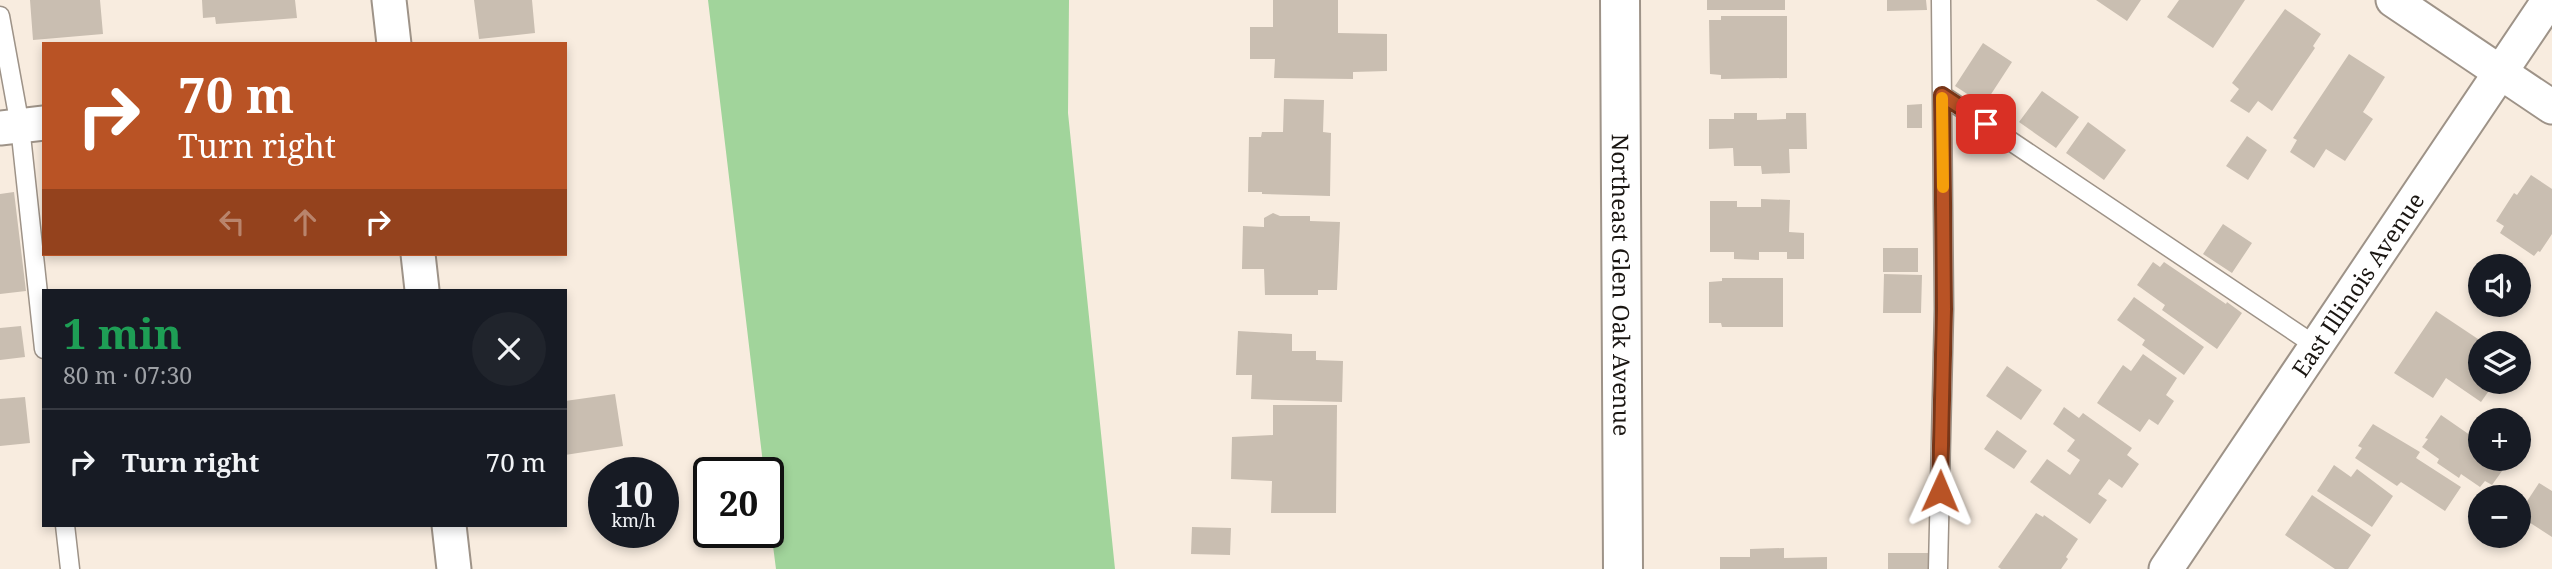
<!DOCTYPE html>
<meta charset="utf-8">
<style>
:root{--surface:#171b24;--page:#20242c;--text:#f1f3f6;--muted:#9ea1a6;--line:#363941}
body{margin:0;font-family:"Noto Serif",serif;background:var(--page);color:var(--text);height:100vh;display:flex;flex-direction:column;font-size:26px;white-space:nowrap}
*{box-sizing:border-box;margin:0}
p{font-size:23px;color:var(--muted)}
.icon{flex:none;width:38px;height:38px;fill:none;stroke:currentColor;stroke-width:2;stroke-linecap:round;stroke-linejoin:round}
.map{position:relative;flex:1;overflow:hidden}
.drawer{position:absolute;left:42px;top:289px;width:525px;height:238px;display:flex;flex-direction:column;background:var(--surface);border-radius:0px;box-shadow:0 4px 10px #0003}
.drawer>*{flex:none}
.banner{position:absolute;left:42px;top:42px;width:525px;height:214px;border-radius:0px;box-shadow:0 4px 10px #0003;background:#b95325;color:#fff;overflow:hidden}
.buttons{position:absolute;left:2468px;top:254px;display:grid;gap:14px}
.buttons a{display:grid;place-items:center;width:63px;height:63px;border-radius:50%;background:var(--surface);box-shadow:0 4px 10px #0003;font-size:35px}
.speed{position:absolute;left:588px;top:457px;display:flex;gap:14px;font-size:35px;font-weight:700;text-align:center}
.speed>*{display:grid;place-content:center;width:91px;height:91px;border-radius:50%;background:var(--surface);box-shadow:0 4px 10px #0003;line-height:1}
.speed small{font-size:18px;font-weight:400}
.speed .limit{border:4px solid #111;border-radius:10px;background:#fff;color:#111}
.pin{position:absolute;display:grid;place-items:center;width:60px;height:60px;color:#fff;margin:-30px;border-radius:14px;box-shadow:0 4px 10px #0006}
.me{position:absolute;width:77px;margin:-38px;rotate:1deg;stroke-linejoin:round;filter:drop-shadow(0 0 5px #0008)}
.turn{display:flex;align-items:center;gap:24px;height:147px;padding:0 21px;font-size:32px}
.turn .icon{width:91px;height:91px;stroke-width:2.5}
.turn b{display:block;font-size:49px;line-height:60px}
.lanes{display:flex;align-items:center;height:66px;padding:0 21px;background:#0003;justify-content:center;gap:35px;direction:ltr}
.lanes .off{opacity:.35}
.round{display:grid;place-items:center;flex:none;width:74px;height:74px;border-radius:37px;background:var(--page)}
.summary{display:flex;align-items:center;justify-content:space-between;height:119px;padding:0 21px}
h1{font-size:42px;font-weight:700;line-height:52px;color:#1e9e55}
ul{padding:0;list-style:none}
li{display:flex;align-items:center;gap:21px;height:105px;padding:0 21px;border-top:2px solid var(--line)}
li div{flex:1}
li b{display:block;font-size:26px}
li em{font-style:normal}
.map>svg:first-child{display:block}
.green{fill:#a1d49b}
.building{fill:#c9beb1}
.lines{fill:none;stroke-linecap:round;stroke-linejoin:round}
.lane-casing{stroke:#9e9388;stroke-width:21}
.street-casing{stroke:#9e9388;stroke-width:37}
.secondary-casing{stroke:#9e9388;stroke-width:42}
.lane{stroke:#fff;stroke-width:18}
.street{stroke:#fff;stroke-width:33}
.secondary{stroke:#fff;stroke-width:38}
.route-casing{stroke:#783618;stroke-width:18}
.route{stroke:#b95325;stroke-width:12}
.slow{stroke:#f59e0b;stroke-width:12}
.labels{text-anchor:middle;dominant-baseline:central;stroke-width:5;stroke-linejoin:round;paint-order:stroke}
.street-label{font-size:23px;fill:#1a1612;stroke:#f8ecdf}
</style>
<div class="map">
<svg width="2552" height="569" viewBox="0 0 2552 569">
<rect width="100%" height="100%" fill="#f8ecdf"/>
<path class="green" d="M708,0H1069L1068,113L1115,569H776L768,507V472H764Z"/>
<path class="building" d="M30,0H100L103,34L33,40Z
M202,0H295L297,18L216,24L215,17L203,18Z
M474,0H532L535,33L479,39Z
M1273,0H1338V33L1387,34V71L1353,72V79L1274,78L1275,59H1250V27H1273Z
M1707,0H1785V10H1707Z
M1887,0H1926L1927,10L1887,11Z
M2096,0H2141L2127,21Z
M2179,0H2245L2213,48L2167,17Z
M2285,9L2321,34L2313,46L2315,48L2272,111L2258,101L2249,113L2230,101L2239,89L2232,83Z
M1721,16H1787V78L1721,79V75L1710,74L1709,20H1721Z
M1983,43L2012,62L1984,105L1955,86Z
M2349,54L2385,77L2363,112L2373,119L2345,161L2326,149L2314,168L2290,152L2297,140L2293,138Z
M2042,91L2079,117L2056,148L2019,122Z
M1284,99L1324,100L1323,132L1331,133L1330,196L1262,194V192H1248L1249,137H1261L1262,132H1283Z
M1922,104V128H1907V105Z
M1734,113H1757V120L1786,119V113H1806L1807,149H1789L1790,173L1762,174L1761,166H1734L1733,148L1709,149V119H1734Z
M2088,122L2126,150L2104,180L2066,153Z
M2247,136L2267,150L2248,180L2226,166Z
M2531,175L2552,189V234L2540,252L2538,251L2534,256L2500,233L2504,226L2496,221L2514,193L2517,195Z
M14,192L26,291L0,294V194Z
M1761,199L1790,200L1789,232L1804,233V259H1787V252H1759V260L1734,259V252H1710V201H1737V207H1761Z
M1273,213L1280,216H1310V221L1340,222L1337,290H1318V295H1265L1264,269H1242L1243,226L1264,227V218Z
M2223,224L2252,243L2232,273L2203,254Z
M1883,248H1918V272H1883Z
M2153,262L2160,267L2164,262L2226,304L2227,302L2242,313L2217,349L2162,310L2165,305L2137,285Z
M1884,274L1922,275L1921,313H1883Z
M1722,278H1783V327H1722L1721,323H1709V282L1722,281Z
M2134,297L2204,347L2184,375L2142,345L2145,340L2117,320Z
M2436,311L2484,343H2480V382H2495L2481,402L2446,378L2433,398L2394,373Z
M21,326L25,357L0,360V328Z
M1238,331L1292,334V351H1316V360L1343,361L1342,402L1251,399L1252,375H1236Z
M2143,354L2177,378L2166,395L2174,401L2158,425L2149,419L2140,432L2097,403L2123,365L2131,371Z
M2007,366L2042,390L2021,420L1986,396Z
M615,394L623,446L565,455V401Z
M25,397L30,443L0,446V399Z
M1273,405H1337L1336,513H1271L1272,481L1231,479L1232,437L1273,435Z
M2064,407L2079,418L2083,413L2132,448L2127,455L2139,464L2122,488L2109,479L2098,494L2107,500L2090,524L2030,482L2047,459L2070,475L2080,460L2067,451L2075,440L2053,424Z
M2441,415L2480,442V458H2499L2507,464L2492,485L2485,481L2480,487L2461,474L2459,478L2437,463L2439,459L2422,447L2428,439L2425,438Z
M2373,424L2420,452L2416,458L2461,487L2445,511L2401,482L2397,486L2355,458L2362,448L2358,446Z
M1997,430L2027,451L2014,469L1984,449Z
M2334,465L2351,477L2357,469L2393,496L2372,527L2317,491Z
M2539,483L2552,491V537L2518,515Z
M2312,495L2371,535L2348,569H2335L2285,535Z
M2036,513L2043,517L2044,515L2078,539L2066,557L2068,559L2061,569H2001L1998,567Z
M1192,527L1231,528L1230,555L1191,554Z
M1784,548V558L1827,557V569H1720V557H1750V549Z
M1888,553H1928V569H1888Z"/>
<g class="lines">
<g class="lane-casing">
<path id="lane" d="M0,16L20,126L44,349
M1942,95L2316,346
M65,525L70,569
M1938,569L1944,309L1941,0"/>
</g>
<g class="street-casing">
<g id="street">
<path d="M389,0L394,44"/>
<path d="M2393,0L2552,107"/>
<path d="M0,128L44,123"/>
<path d="M418,254L422,290"/>
<path d="M449,525L454,569"/>
<path id="s1" d="M2166,569L2549,0"/>
</g>
</g>
<g class="secondary-casing">
<g id="secondary">
<path id="s2" d="M1620,0L1623,569"/>
</g>
</g>
<use href="#lane" class="lane"/>
<use href="#street" class="street"/>
<use href="#secondary" class="secondary"/>
</g>
<g class="lines">
<g class="route-casing">
<path id="route" d="M1940,491L1944,309L1942,95L1986,124"/>
</g>
<use href="#route" class="route"/>
<path class="slow" d="M1942,98L1943,187"/>
</g>
<g class="labels">
<g class="street-label">
<text stroke="none"><textPath href="#s2" startOffset="285">Northeast Glen Oak Avenue</textPath></text>
<text stroke="none"><textPath href="#s1" startOffset="343">East Illinois Avenue</textPath></text>
</g>
</g>
</svg>
<div class="buttons">
<a><svg class="icon" aria-label="sound" viewBox="0 0 24 24"><path d="M4 9h4l5-4v14l-5-4H4zM17 9q2 3 0 6"/></svg></a>
<a><svg class="icon" aria-label="layers" viewBox="0 0 24 24"><path d="M12 4l9 5-9 5-9-5zM3 14l9 5 9-5"/></svg></a>
<a>+</a>
<a>−</a>
</div>
<div class="speed"><div>10<small>km/h</small></div><div class="limit">20</div></div>
<div class="pin" style="left:1986px;top:124px;background:#d93025"><svg class="icon" aria-label="arrive" viewBox="0 0 24 24"><path d="M6 21V4h12l-3 4 3 4H6"/></svg></div>
<svg class="me" style="left:1940px;top:491px" viewBox="-20 -20 40 40"><path d="M0-17L14 15 0 8-14 15z" fill="#b95325" stroke="#fff" stroke-width="4"/></svg>
<div class="banner">
<div class="turn"><svg class="icon" aria-label="right" viewBox="0 0 24 24"><path d="M7 20v-9h11M14 6l5 5-5 5"/></svg><div><b>70 m</b>Turn right</div></div>
<div class="lanes"><svg class="icon off" aria-label="left" viewBox="0 0 24 24"><path d="M17 20v-9H6M10 6l-5 5 5 5"/></svg><svg class="icon off" aria-label="ahead" viewBox="0 0 24 24"><path d="M12 20V5M6 11l6-6 6 6"/></svg><svg class="icon" aria-label="right" viewBox="0 0 24 24"><path d="M7 20v-9h11M14 6l5 5-5 5"/></svg></div>
</div>
<section class="drawer">
<div class="summary"><div><h1>1 min</h1><p>80 m · 07:30</p></div><a class="round"><svg class="icon" aria-label="close" viewBox="0 0 24 24"><path d="M6 6l12 12M18 6L6 18"/></svg></a></div>
<ul>
<li><svg class="icon" aria-label="right" viewBox="0 0 24 24"><path d="M7 20v-9h11M14 6l5 5-5 5"/></svg><div><b>Turn right</b></div><em>70 m</em></li>
</ul>
</section>
</div>
